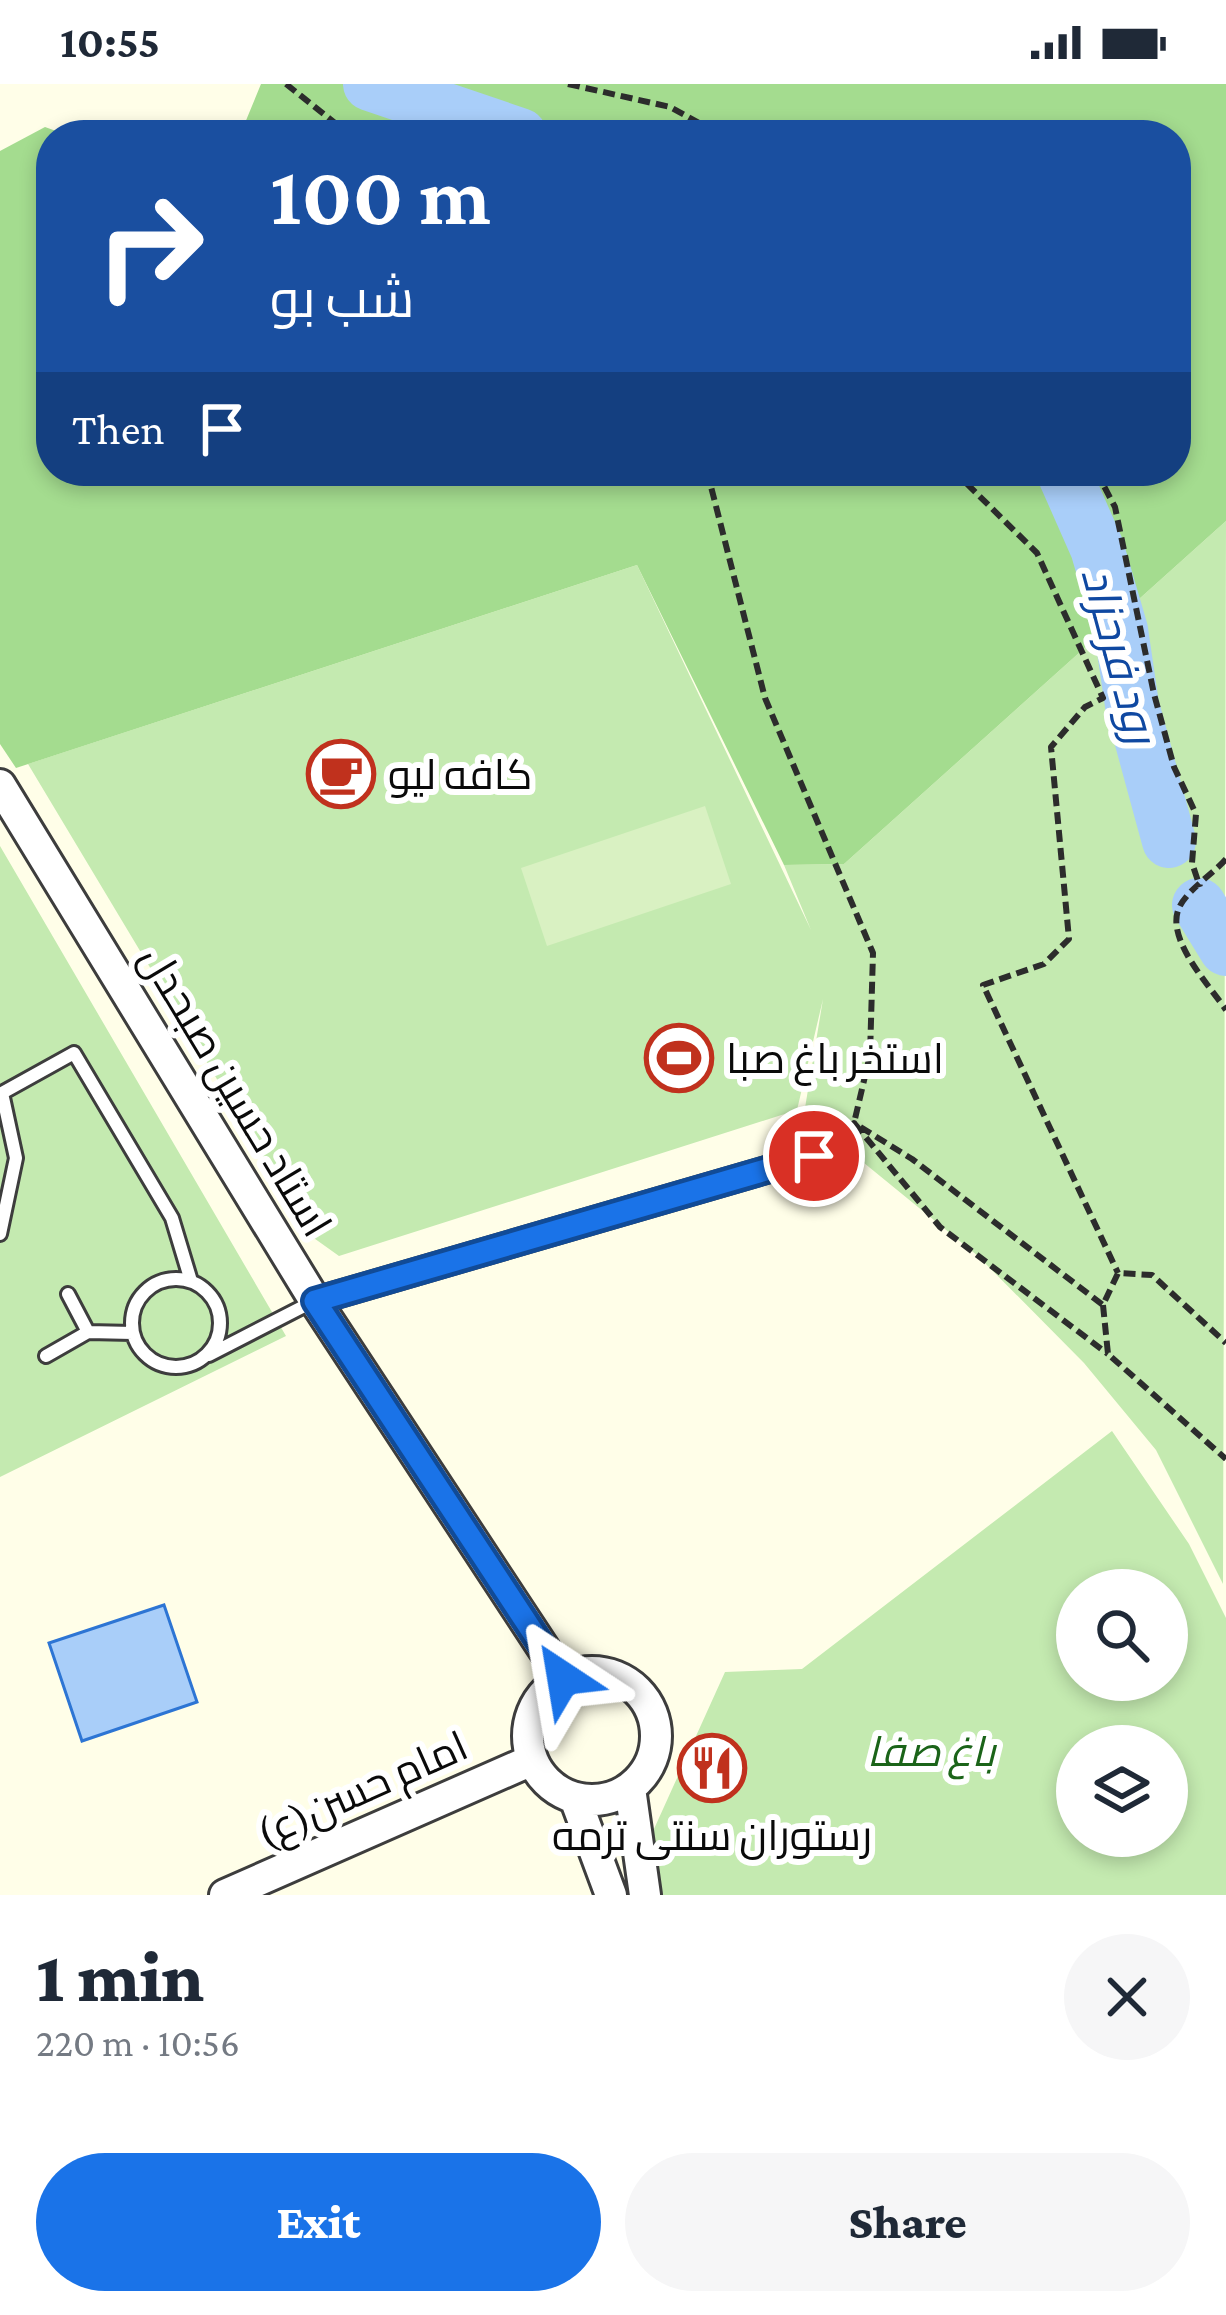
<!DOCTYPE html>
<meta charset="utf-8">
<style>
:root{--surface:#fff;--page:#f6f6f7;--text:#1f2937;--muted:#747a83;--accent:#1a73e8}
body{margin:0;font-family:"Crimson Pro",Cairo,serif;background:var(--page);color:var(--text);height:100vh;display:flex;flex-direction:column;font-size:45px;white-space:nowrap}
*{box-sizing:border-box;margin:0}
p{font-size:39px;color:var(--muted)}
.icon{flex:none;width:66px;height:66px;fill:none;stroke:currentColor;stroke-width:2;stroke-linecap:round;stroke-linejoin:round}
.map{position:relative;height:1811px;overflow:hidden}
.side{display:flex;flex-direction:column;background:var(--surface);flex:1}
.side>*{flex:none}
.banner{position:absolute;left:36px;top:36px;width:1155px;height:366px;border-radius:48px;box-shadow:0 6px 18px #0003;background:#1a4fa0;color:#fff;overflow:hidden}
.buttons{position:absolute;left:1056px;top:1485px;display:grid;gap:24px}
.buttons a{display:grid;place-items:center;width:132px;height:132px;border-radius:50%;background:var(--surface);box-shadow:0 6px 18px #0003;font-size:60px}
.pin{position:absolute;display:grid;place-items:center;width:102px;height:102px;color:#fff;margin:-51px;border:6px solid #fff;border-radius:50%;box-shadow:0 3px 12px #0007}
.me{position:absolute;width:132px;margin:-66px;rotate:327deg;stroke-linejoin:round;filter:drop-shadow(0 0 9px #0008)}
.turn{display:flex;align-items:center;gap:42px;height:252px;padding:0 36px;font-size:54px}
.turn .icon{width:156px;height:156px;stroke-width:2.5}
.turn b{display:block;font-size:84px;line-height:102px}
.then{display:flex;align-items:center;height:114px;padding:0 36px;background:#0003;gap:24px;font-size:45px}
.round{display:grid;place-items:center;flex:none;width:126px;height:126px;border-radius:63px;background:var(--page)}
.headline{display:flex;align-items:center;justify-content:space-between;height:204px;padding:0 36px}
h1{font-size:72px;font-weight:800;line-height:90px}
.action{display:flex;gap:24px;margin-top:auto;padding:24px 36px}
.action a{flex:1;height:138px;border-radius:72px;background:var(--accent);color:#fff;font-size:48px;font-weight:800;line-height:138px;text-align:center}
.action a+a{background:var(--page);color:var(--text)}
.status{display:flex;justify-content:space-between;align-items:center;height:84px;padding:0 60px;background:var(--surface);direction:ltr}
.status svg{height:33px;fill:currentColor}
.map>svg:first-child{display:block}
.green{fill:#c4eab0;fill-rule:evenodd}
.forest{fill:#a4dc8f}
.pitch{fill:#d9f1c2}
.water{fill:#a9cef9;stroke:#2d75d4;stroke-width:3}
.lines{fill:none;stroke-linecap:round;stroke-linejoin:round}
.river{stroke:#a9cef9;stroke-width:54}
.service-casing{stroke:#3d3d3d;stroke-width:18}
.minor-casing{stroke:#3d3d3d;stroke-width:30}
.tertiary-casing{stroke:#3d3d3d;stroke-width:36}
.path{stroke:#2c2c2c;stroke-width:6;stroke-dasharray:12 6;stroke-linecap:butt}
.service{stroke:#fff;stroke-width:12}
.minor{stroke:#fff;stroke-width:24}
.tertiary{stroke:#fff;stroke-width:30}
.route-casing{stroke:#114b97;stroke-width:30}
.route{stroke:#1a73e8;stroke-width:21}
.labels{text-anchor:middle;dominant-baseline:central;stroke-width:12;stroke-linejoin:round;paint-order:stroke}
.poi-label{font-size:42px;fill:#0a0a0a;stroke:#fff;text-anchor:start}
.street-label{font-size:42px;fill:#0a0a0a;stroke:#fff}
.park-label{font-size:42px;font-style:italic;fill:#1b6419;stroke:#fff}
.water-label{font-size:45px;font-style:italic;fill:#0f48a1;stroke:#fff}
</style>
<div class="status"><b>10:55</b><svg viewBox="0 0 49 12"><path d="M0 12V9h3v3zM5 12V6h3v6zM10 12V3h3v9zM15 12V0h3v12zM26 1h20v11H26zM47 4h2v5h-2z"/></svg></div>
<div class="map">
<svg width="1226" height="1811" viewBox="0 0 1226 1811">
<rect width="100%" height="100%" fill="#fffee8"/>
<path class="green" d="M1226,437L1223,1500L1156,1366L1084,1279L978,1172L804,1030L823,915L797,1026L339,1172L311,1152L28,680L637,481L811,846L784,781L844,780Z
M0,762L286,1252L0,1393Z
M1112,1347L1189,1460L1226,1534V1811H663L649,1756L725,1588L802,1585ZM1077,1506H1167V1596H1077ZM1077,1662H1167V1752H1077Z"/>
<path class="forest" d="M261,0H1226V437L844,780L784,781L637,481L16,684L0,660V67L45,43L67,51H51V387H1176V51H240Z"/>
<path class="pitch" d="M705,722L731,800L547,862L521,784Z"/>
<path class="water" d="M164,1521L197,1618L82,1657L49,1559Z"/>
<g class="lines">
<path class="river" d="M370,0L520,51
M1063,387L1097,464L1121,546L1132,621L1169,757
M1199,821L1226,865"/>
<g class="service-casing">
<path id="service" d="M0,1150L16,1074L2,1009L74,969L172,1134L191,1197
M132 1239a44 44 0 1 1 88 0a44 44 0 1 1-88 0Z
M68,1210L88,1248L133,1249
M209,1271L314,1217
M46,1272L88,1248"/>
</g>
<g class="minor-casing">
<path id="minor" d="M315,1217L814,1072"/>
</g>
<g class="tertiary-casing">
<path id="tertiary" d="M0,701L315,1217L563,1594
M528 1652a64 64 0 1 1 128 0a64 64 0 1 1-128 0Z
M630,1704L645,1811
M575,1714L611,1811
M225,1811L532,1676"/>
</g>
<path class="path" d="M286,0L350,51
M568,0L670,23L721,51
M707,387L765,614L873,869L870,971L854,1039L940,1143L1108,1270
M954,387L1037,469L1103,614L1085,623L1051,663L1069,855L1044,880L983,901L1118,1189
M1096,387L1115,423L1154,610L1174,683L1196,730L1192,779L1200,803
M1226,775C1214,789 1186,807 1179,824C1165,855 1210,902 1226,926
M832,1057L854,1039L912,1075L1103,1221L1118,1189L1152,1191L1226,1259
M1103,1221L1108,1270L1226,1375"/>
<use href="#service" class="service"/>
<use href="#minor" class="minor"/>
<use href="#tertiary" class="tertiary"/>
</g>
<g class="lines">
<g class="route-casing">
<path id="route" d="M563,1594L315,1217L814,1072"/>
</g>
<use href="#route" class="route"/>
</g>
<defs>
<g id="cafe-ring" transform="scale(3.45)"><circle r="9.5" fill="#fff" stroke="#c0311d" stroke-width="1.5"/><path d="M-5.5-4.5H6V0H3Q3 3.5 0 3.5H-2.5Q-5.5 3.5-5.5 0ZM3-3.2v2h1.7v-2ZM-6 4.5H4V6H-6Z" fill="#c0311d"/></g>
<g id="stadium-ring" transform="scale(3.45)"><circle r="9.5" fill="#fff" stroke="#c0311d" stroke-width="1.5"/><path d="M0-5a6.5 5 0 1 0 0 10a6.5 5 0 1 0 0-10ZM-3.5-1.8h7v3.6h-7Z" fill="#c0311d"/></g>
<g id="restaurant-ring" transform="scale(3.45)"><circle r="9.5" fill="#fff" stroke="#c0311d" stroke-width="1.5"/><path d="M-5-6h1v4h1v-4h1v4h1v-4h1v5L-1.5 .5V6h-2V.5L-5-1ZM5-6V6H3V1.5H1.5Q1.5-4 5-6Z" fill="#c0311d"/></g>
</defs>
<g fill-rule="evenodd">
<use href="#cafe-ring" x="341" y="690"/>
<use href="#stadium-ring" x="679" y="974"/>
<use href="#restaurant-ring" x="712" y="1684"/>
</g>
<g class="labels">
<g class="poi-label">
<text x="388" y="690">کافه لیو</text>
<text x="726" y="974">استخر باغ صبا</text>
<text x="712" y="1751" text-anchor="middle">رستوران سنتی ترمه</text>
</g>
<g class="street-label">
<text transform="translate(236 1007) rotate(59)">استاد حسین صبحدل</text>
<text transform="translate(362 1705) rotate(-24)">امام حسن(ع)</text>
</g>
<g class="park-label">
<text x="931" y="1667">باغ صفا</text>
</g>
<g class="water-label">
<text transform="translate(1119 571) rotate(75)">رود فرحزاد</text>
</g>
</g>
</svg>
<div class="buttons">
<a><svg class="icon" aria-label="search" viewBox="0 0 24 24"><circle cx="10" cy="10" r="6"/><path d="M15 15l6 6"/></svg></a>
<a><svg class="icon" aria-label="layers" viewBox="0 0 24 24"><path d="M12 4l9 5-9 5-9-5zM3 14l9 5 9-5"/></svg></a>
</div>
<div class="pin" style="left:814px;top:1072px;background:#d93025"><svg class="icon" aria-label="arrive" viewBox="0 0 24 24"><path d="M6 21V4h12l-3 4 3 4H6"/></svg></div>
<svg class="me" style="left:563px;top:1594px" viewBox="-20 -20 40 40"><path d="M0-17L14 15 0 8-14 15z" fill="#1a73e8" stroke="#fff" stroke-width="4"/></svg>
<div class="banner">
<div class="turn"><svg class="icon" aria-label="right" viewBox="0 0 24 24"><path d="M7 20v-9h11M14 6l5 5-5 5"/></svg><div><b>100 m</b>شب بو</div></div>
<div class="then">Then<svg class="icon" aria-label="arrive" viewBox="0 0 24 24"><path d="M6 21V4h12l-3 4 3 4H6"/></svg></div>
</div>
</div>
<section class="side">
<div class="headline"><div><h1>1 min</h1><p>220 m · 10:56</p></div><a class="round"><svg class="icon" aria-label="close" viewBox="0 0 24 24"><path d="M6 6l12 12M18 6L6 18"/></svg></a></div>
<div class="action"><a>Exit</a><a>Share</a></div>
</section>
